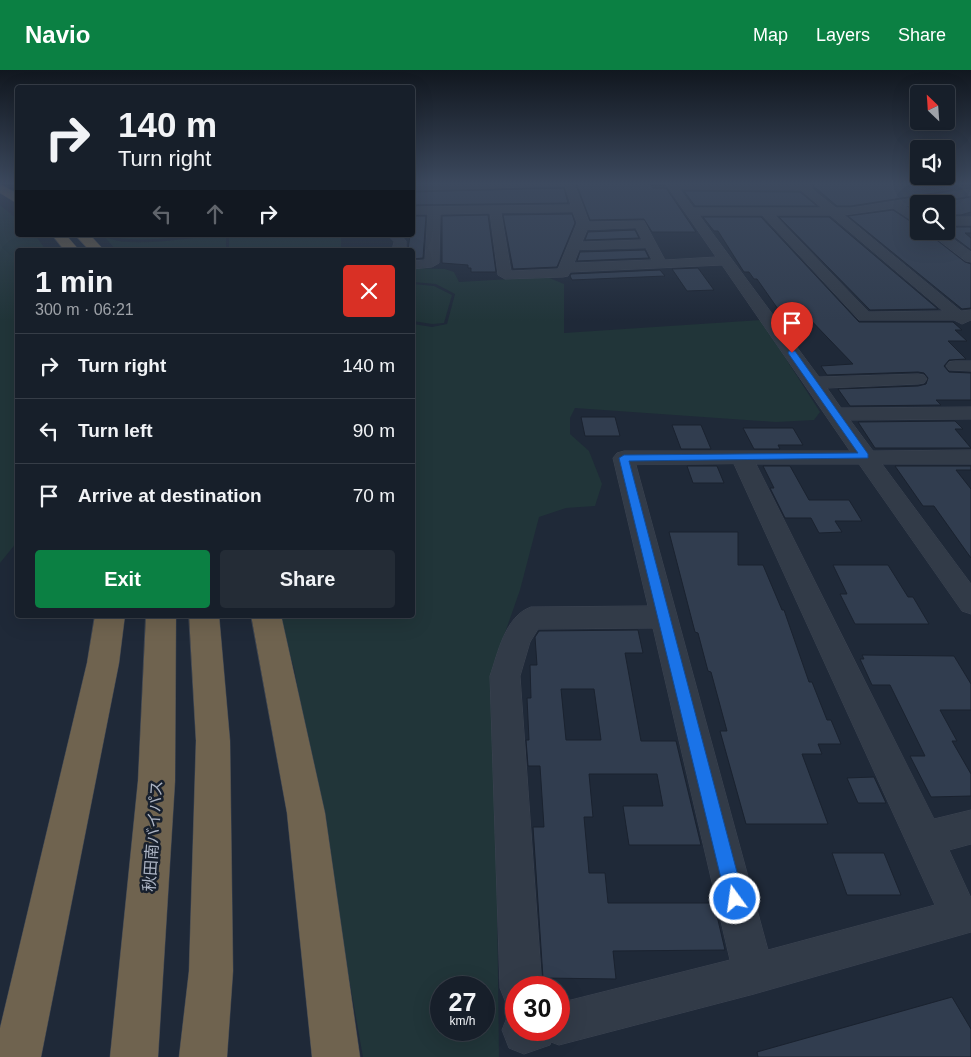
<!DOCTYPE html>
<meta charset="utf-8">
<style>
:root{--surface:#171f2a;--page:#242c36;--text:#f1f3f6;--muted:#9ea2a8;--line:#363d47;--accent:#0b8043}
body{margin:0;font-family:Helvetica,"Noto Sans JP",sans-serif;background:var(--page);color:var(--text);height:100vh;display:flex;flex-direction:column;font-size:19px;white-space:nowrap}
*{box-sizing:border-box;margin:0}
p{font-size:16px;color:var(--muted)}
.icon{flex:none;width:28px;height:28px;fill:none;stroke:currentColor;stroke-width:2;stroke-linecap:round;stroke-linejoin:round}
.map{position:relative;flex:1;overflow:hidden}
.side{position:absolute;left:15px;top:178px;width:400px;height:370px;display:flex;flex-direction:column;background:var(--surface);border-radius:5px;box-shadow:0 5px 20px #0002,0 0 0 1px var(--line)}
.side>*{flex:none}
.banner{position:absolute;left:15px;top:15px;width:400px;height:152px;border-radius:5px;box-shadow:0 5px 20px #0002,0 0 0 1px var(--line);background:#171f2a;color:var(--text);overflow:hidden}
.needle{width:32px;rotate:335deg}
.controls{position:absolute;left:910px;top:15px;display:grid;gap:10px}
.controls a{display:grid;place-items:center;width:45px;height:45px;border-radius:5px;background:var(--surface);box-shadow:0 5px 20px #0002,0 0 0 1px var(--line);font-size:25px}
.speed{position:absolute;left:430px;top:906px;display:flex;gap:10px;font-size:25px;font-weight:700;text-align:center}
.speed>*{display:grid;place-content:center;width:65px;height:65px;border-radius:50%;background:var(--surface);box-shadow:0 5px 20px #0002,0 0 0 1px var(--line);line-height:1}
.speed small{font-size:12px;font-weight:400}
.speed .limit{border:8px solid #d22;background:#fff;color:#111}
.pin{position:absolute;display:grid;place-items:center;width:42px;height:42px;color:#fff;margin:-51px -21px;border-radius:50% 50% 50% 0;rotate:-45deg;box-shadow:0 0 5px #0007}
.pin .icon{rotate:45deg}
.me{position:absolute;width:55px;margin:-28px;rotate:346deg;stroke-linejoin:round;filter:drop-shadow(0 0 4px #0008)}
.turn{display:flex;align-items:center;gap:18px;height:105px;padding:0 20px;font-size:22px}
.turn .icon{width:65px;height:65px;stroke-width:2.5}
.turn b{display:block;font-size:35px;line-height:42px}
.lanes{display:flex;align-items:center;height:48px;padding:0 20px;background:#0003;justify-content:center;gap:25px;direction:ltr}
.lanes .off{opacity:.35}
.round{display:grid;place-items:center;flex:none;width:52px;height:52px;border-radius:5px;background:var(--page)}
.headline{display:flex;align-items:center;justify-content:space-between;height:85px;padding:0 20px}
h1{font-size:30px;font-weight:700;line-height:38px}
.cta{display:flex;gap:10px;margin-top:auto;padding:10px 20px}
.cta a{flex:1;height:58px;border-radius:5px;background:var(--accent);color:#fff;font-size:20px;font-weight:700;line-height:58px;text-align:center}
.cta a+a{background:var(--page);color:var(--text)}
ul{padding:0;list-style:none}
li{display:flex;align-items:center;gap:15px;height:65px;padding:0 20px;border-top:1px solid var(--line)}
li div{flex:1}
li b{display:block;font-size:19px}
li em{font-style:normal}
header{display:flex;align-items:center;gap:30px;box-sizing:border-box;height:70px;padding:0 25px;background:var(--accent);color:#fff}
header strong{font-size:24px}
nav{display:flex;gap:28px;margin-inline-start:auto;font-size:18px}
.map>svg:first-child{display:block}
.green{fill:#213539;fill-rule:evenodd}
.building{fill:#313d4f;stroke:#1a222f;fill-rule:evenodd}
.lines{fill:none;stroke-linecap:round;stroke-linejoin:round}
.minor-casing{stroke:#3c4452;stroke-width:1}
.highway-casing{stroke:#3d4553;stroke-width:1}
.minor{fill:#323b48;fill-rule:evenodd}
.highway{fill:#6f634f;fill-rule:evenodd}
.route{fill:#1a73e8;stroke:#114b97}
.labels{text-anchor:middle;dominant-baseline:central;stroke-width:5;stroke-linejoin:round;paint-order:stroke}
.near-street-label{font-size:16px;fill:#adb5c5;stroke:#18202d}
</style>
<header>
<strong>Navio</strong>
<nav><a>Map</a><a>Layers</a><a>Share</a></nav>
</header>
<div class="map">
<svg width="971" height="987" viewBox="0 0 971 987">
<rect width="100%" height="100%" fill="#1f2938"/>
<path class="green" d="M0,135L17,149L18,165H35L46,180H18L17,472L0,493Z
M103,165H206C172,168 138,173 105,166C124,180 193,167 219,165L226,167V180H116Z
M225,165H341V180H229V166Z
M413,198L445,199L454,202L459,212L547,207L564,214V263L761,250L820,342L814,350L776,352L575,338L570,348V364L589,381L602,414L595,436L566,438L539,447L520,520L494,594L499,987H363L294,598L278,545H412L413,254L432,257L447,254L455,224L436,214L413,212ZM441,918H484V960H441Z
M413,214L434,216L452,225L444,253L432,254L413,251Z"/>
<path class="building" d="M576,113H640L650,114L653,118H666L696,162H652L644,149L590,150Z
M810,113H931L953,120L851,136H837Z
M564,118L568,133L412,135V122Z
M684,121L800,122L817,136H695Z
M971,127V142L961,145H946V134H930Z
M893,140L919,157V161H925L965,192L971,194V238L962,239L848,146Z
M572,144L575,153L557,197L513,199L503,145Z
M488,145L496,202H471V198H468V195L442,193V146Z
M412,146H426L423,188L412,189V180H408L410,165H412Z
M703,147H761L859,252H953L962,260H955L967,271H948L966,289L949,290L944,296L949,302L971,303V330H936L941,335L850,336L838,319L918,316L926,314L928,308L924,303L918,302L827,305L821,296L853,294L802,241L778,239L757,209H754L749,202H744L718,161H714Z
M779,147H829L938,239L870,240Z
M946,157H971V163H965L971,168V180L946,161Z
M635,160L639,168L585,170L588,162Z
M645,180L649,188L577,191L580,182Z
M698,198L714,220L687,221L672,199Z
M660,200L665,206L572,210L570,206L571,204Z
M581,347H615L620,366H585Z
M955,351L963,359H955L971,378H875L858,352Z
M672,355H701L711,379H681Z
M743,358H793L803,375H778L780,379H754Z
M687,396H717L724,413H693Z
M763,396H790L809,430H849L862,451H835L842,462L819,463L811,448H785L770,418H774Z
M895,396H971V400H956L971,419V488L934,436H923Z
M669,462H738V495H763L782,540H784L809,612H812L827,650H831L841,674H818L822,684H802L828,754H746L720,661H727L711,602L708,601L698,563L695,562Z
M833,495H888L908,527H913L929,554H855L840,524H847Z
M638,560L643,583H625L641,671H676L701,775H629L623,736H663L657,704H589L593,747H584L589,803H605L608,833H714L725,880L613,881L616,909L543,908L533,757H544L540,696H528L526,670H529L527,628H531L530,595H537L535,567L539,561ZM561,619H594L601,670H566Z
M862,585L954,586L971,614V640H940L957,671H952L971,704V726L931,727L910,686H925L890,615H872L860,589H864Z
M874,707L886,733H858L847,708Z
M832,783H884L901,825H847Z
M952,927L971,959V987H758L757,982Z"/>
<g class="lines">
<g class="minor-casing">
<path id="minor" d="M574,113L589,152L644,151L665,190L716,187L665,113H805L812,115V119L836,138H851L971,119V125L905,136L919,145V155L893,138L844,145L961,241L971,240V250L962,254L954,250H859L762,145H699L819,307L918,304L924,305L927,309L924,313L918,314L827,318L841,338L971,337V349L850,350L873,381L971,380V394H882L971,514V544L962,541L859,394H756L934,749L971,740V774L949,780L971,828V862L754,924L559,975L551,972L550,975L524,984L509,978L502,960L508,945L516,941V960H559V933L730,890L653,558L538,559L530,572L520,606L542,918H516V937L506,933L500,918L490,606C498,583 505,546 531,537L648,536L613,388L617,383L624,381H850L722,195L570,202L568,206L563,207L505,209L498,205L490,143L440,144L439,193L432,197L412,199V191L425,190L428,144H412V137L571,135L565,116L412,120V114ZM680,119L801,120L822,138H694ZM573,142L577,153L558,199L511,201L501,143ZM775,145H830L943,241L869,242ZM636,158L642,170L582,172L587,160ZM646,178L652,190L574,193L579,180ZM734,394L935,835L768,880L636,395Z
M946,147H971V155H946Z
M927,161H942L971,182V192L966,191Z
M388,165H401L406,171V180H392L394,172Z
M955,291H971V301L949,300L946,296L949,292Z"/>
</g>
<g class="highway-casing">
<path id="highway" d="M0,114L18,124V134L0,123Z
M52,165H66L79,180H64Z
M75,165H90L104,180H89Z
M95,545H125L119,593L41,987H0V958L87,593Z
M146,545H176L175,711L158,987H110L138,711Z
M189,545H219L230,671L233,901L227,987H179L189,901L196,671Z
M251,545H281L325,743L360,987H312L287,743Z"/>
</g>
<use href="#minor" class="minor"/>
<use href="#highway" class="highway"/>
</g>
<linearGradient id="sky" x2="0" y2="1"><stop stop-color="#11171f"/><stop offset="0.45" stop-color="#3c495e"/><stop offset="1" stop-color="#3c495e" stop-opacity="0"/></linearGradient>
<rect width="971" height="251" fill="url(#sky)"/>
<path class="route" d="M789,281H795L868,384V388L629,391L744,829L741,835L735,838L729,835L726,829L619,388L624,385L858,383L788,283Z"/>
<g class="labels">
<g class="near-street-label">
<text transform="translate(153 766) rotate(-86)">秋田南バイパス</text>
</g>
</g>
</svg>
<div class="controls">
<a><svg class="needle" viewBox="-14 -14 28 28"><path d="M0-13l5 13h-10z" fill="#e53935"/><path d="M0 13l5-13h-10z" fill="#9ea2a8"/></svg></a>
<a><svg class="icon" aria-label="sound" viewBox="0 0 24 24"><path d="M4 9h4l5-4v14l-5-4H4zM17 9q2 3 0 6"/></svg></a>
<a><svg class="icon" aria-label="search" viewBox="0 0 24 24"><circle cx="10" cy="10" r="6"/><path d="M15 15l6 6"/></svg></a>
</div>
<div class="speed"><div>27<small>km/h</small></div><div class="limit">30</div></div>
<div class="pin" style="left:792px;top:283px;background:#d93025"><svg class="icon" aria-label="arrive" viewBox="0 0 24 24"><path d="M6 21V4h12l-3 4 3 4H6"/></svg></div>
<svg class="me" style="left:735px;top:829px" viewBox="-20 -20 40 40"><circle r="17" fill="#1a73e8" stroke="#fff" stroke-width="3"/><path d="M0-11L8 9 0 5-8 9z" fill="#fff"/></svg>
<div class="banner">
<div class="turn"><svg class="icon" aria-label="right" viewBox="0 0 24 24"><path d="M7 20v-9h11M14 6l5 5-5 5"/></svg><div><b>140 m</b>Turn right</div></div>
<div class="lanes"><svg class="icon off" aria-label="left" viewBox="0 0 24 24"><path d="M17 20v-9H6M10 6l-5 5 5 5"/></svg><svg class="icon off" aria-label="ahead" viewBox="0 0 24 24"><path d="M12 20V5M6 11l6-6 6 6"/></svg><svg class="icon" aria-label="right" viewBox="0 0 24 24"><path d="M7 20v-9h11M14 6l5 5-5 5"/></svg></div>
</div>
<section class="side">
<div class="headline"><div><h1>1 min</h1><p>300 m · 06:21</p></div><a class="round" style="background:#d93025;color:#fff"><svg class="icon" aria-label="close" viewBox="0 0 24 24"><path d="M6 6l12 12M18 6L6 18"/></svg></a></div>
<ul>
<li><svg class="icon" aria-label="right" viewBox="0 0 24 24"><path d="M7 20v-9h11M14 6l5 5-5 5"/></svg><div><b>Turn right</b></div><em>140 m</em></li>
<li><svg class="icon" aria-label="left" viewBox="0 0 24 24"><path d="M17 20v-9H6M10 6l-5 5 5 5"/></svg><div><b>Turn left</b></div><em>90 m</em></li>
<li><svg class="icon" aria-label="arrive" viewBox="0 0 24 24"><path d="M6 21V4h12l-3 4 3 4H6"/></svg><div><b>Arrive at destination</b></div><em>70 m</em></li>
</ul>
<div class="cta"><a>Exit</a><a>Share</a></div>
</section>
</div>
